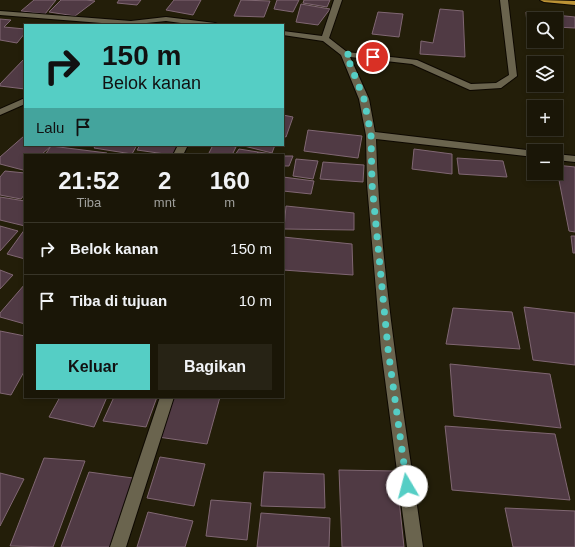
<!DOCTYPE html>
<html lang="id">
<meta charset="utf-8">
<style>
:root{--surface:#1a1607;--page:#272315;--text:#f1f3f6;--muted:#9f9f9b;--line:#383528;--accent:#55cec5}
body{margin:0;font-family:Arial,sans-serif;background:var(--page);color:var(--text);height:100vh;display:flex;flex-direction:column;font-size:15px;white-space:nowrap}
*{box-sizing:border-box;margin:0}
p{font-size:13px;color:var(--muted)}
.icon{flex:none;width:22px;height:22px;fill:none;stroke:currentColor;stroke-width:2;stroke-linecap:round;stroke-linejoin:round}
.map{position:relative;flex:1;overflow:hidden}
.panel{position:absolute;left:24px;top:154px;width:260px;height:244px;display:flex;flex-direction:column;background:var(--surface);border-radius:0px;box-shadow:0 2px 6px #0003,0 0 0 1px var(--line)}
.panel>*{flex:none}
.hud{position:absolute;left:24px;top:24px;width:260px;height:122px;border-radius:0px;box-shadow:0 2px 6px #0003,0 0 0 1px var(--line);background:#55cec5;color:#111;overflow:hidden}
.buttons{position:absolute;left:527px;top:12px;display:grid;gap:8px}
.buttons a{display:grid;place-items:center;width:36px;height:36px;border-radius:0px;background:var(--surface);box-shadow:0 2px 6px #0003,0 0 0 1px var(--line);font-size:20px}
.pin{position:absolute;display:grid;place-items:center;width:34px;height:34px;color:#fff;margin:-17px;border:2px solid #fff;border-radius:50%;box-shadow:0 1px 4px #0007}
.me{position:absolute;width:44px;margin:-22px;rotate:352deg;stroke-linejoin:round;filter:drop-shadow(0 0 3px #0008)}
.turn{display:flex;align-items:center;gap:14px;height:84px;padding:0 12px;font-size:18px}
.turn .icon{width:52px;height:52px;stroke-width:2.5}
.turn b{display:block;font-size:28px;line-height:34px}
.then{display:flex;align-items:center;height:38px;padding:0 12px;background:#0003;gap:8px;font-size:15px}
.eta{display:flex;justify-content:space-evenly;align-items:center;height:68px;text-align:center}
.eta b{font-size:24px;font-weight:800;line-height:28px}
.button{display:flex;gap:8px;margin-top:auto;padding:8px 12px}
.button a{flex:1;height:46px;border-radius:0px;background:var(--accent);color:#111;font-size:16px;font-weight:800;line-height:46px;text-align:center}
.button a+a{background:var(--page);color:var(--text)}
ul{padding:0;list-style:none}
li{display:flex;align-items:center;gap:12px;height:52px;padding:0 12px;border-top:1px solid var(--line)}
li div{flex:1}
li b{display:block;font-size:15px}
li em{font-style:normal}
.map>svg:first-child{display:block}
.building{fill:#503a44;stroke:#806773}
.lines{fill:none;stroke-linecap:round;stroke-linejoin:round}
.minor-casing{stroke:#0d0800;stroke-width:2}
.highway-casing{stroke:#0d0800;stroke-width:2}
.minor{fill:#6a644e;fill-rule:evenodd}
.highway{fill:#bc9335;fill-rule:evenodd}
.route{stroke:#55cec5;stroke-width:7;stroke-dasharray:0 12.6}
</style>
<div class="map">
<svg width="575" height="547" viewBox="0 0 575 547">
<rect width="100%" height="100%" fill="#231e09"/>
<path class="building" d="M34,0H56L45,14L21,11Z
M61,0H86L95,1L75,16L49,12Z
M119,0H141L137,5L117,3Z
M174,0H201L193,15L166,10Z
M241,0L270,1L264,17L234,16Z
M277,0H299L293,12L274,9Z
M304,0H330L327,7L303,3Z
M301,4L330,9L318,25L296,22Z
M440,9L463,11L465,57L420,54L421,41L433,43Z
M378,12L403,14L399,37L372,34Z
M526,12L575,17V28L556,27V19H534V25L527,24Z
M0,19L11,20L4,27L25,29V33L17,43L0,40Z
M25,58V89L0,86V84Z
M283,115L293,117L286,137L283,136Z
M308,130L362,136L358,158L304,151Z
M24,136L25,145L51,146L41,155H25V169L23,170L0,164V157Z
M96,145H137L132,154L94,148Z
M140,145H179L172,155L137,150Z
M213,145H225L236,147L232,155H208Z
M240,145H275L272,153Z
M51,146L107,153L105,155H45Z
M239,149L258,152L257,155H235Z
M414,149L452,154V174L412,169Z
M258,152L280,155H257Z
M283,156H293L289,166H283Z
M457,158L503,161L507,177L459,174Z
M296,159L318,161L313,179L293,176Z
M323,162L364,165L363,182L320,179Z
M556,165L575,167V232L569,231Z
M5,171L25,173V194L21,199L0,195V177Z
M283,177L314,181L311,194L283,191Z
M0,197L25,201V226L0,220Z
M286,206L354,213V230L284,229Z
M0,226L18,231L0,251Z
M25,229V259L7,254Z
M571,236H575V253H573Z
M283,237L352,244L353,275L283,270Z
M0,270L13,275L0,289Z
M25,284V324L0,317V313Z
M524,307L575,313V365L533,360Z
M453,308L512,312L520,349L446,344Z
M0,331L25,336V370L11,395L0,393Z
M450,364L550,374L561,428L454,416Z
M60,397H107L94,427L49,417Z
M114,397H157L146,427L103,421Z
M173,397H220L207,444L158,437Z
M445,426L555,434L570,500L452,490Z
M160,457L205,464L194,506L147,498Z
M44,458L85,461L53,547L10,546Z
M339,470L396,471L404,547H342Z
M89,472L133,478L110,547H61Z
M264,472L324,474L325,508L261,506Z
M0,473L24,479L0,526Z
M211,500L251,503L247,540L206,536Z
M505,508L575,511V547H513Z
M148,512L193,521L185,547H137Z
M261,513L330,518L329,547H257Z"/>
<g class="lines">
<g class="minor-casing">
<path id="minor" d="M334,0H342L329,38L347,52L417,60L471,84L496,83L509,75L500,0H508L517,76L501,88L470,90L412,64L350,57L369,99L375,132L535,151L534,157L376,139C380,274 404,413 423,547H407L381,349L367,184L366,135L359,99L341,55L323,41L283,35V31L322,36Z
M0,11L131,21L166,17L215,23L219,25H196L166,21L127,25L0,15Z
M25,98V104L0,115V109Z
M178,145H188L183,155H173Z
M556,154L575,156V162L556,160Z
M160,397H174L126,547H110Z"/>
</g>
<g class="highway-casing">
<path id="highway" d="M540,0L575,1V5L544,2Z"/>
</g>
<use href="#minor" class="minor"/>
<use href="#highway" class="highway"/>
</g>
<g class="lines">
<path class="route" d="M373,57L346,54L364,99L371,135L372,184L388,349L407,486"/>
</g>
</svg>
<div class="buttons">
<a><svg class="icon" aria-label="search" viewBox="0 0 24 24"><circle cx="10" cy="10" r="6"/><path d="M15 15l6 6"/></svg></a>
<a><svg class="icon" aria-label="layers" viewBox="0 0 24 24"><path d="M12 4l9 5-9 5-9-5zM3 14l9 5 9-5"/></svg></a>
<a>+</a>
<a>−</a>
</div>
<div class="pin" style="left:373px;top:57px;background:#d93025"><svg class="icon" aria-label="arrive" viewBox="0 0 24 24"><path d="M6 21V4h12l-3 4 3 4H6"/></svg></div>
<svg class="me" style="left:407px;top:486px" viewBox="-20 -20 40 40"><circle r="19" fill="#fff"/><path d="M0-13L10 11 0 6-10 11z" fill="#55cec5"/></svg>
<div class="hud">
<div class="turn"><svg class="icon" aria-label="right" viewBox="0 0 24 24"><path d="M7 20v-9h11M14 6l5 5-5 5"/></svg><div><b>150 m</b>Belok kanan</div></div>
<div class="then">Lalu<svg class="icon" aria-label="arrive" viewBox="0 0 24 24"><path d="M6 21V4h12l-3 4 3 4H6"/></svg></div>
</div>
<section class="panel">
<div class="eta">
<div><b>21:52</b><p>Tiba</p></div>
<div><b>2</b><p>mnt</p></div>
<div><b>160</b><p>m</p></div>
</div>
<ul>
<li><svg class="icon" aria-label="right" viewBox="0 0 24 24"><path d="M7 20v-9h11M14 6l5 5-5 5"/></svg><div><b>Belok kanan</b></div><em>150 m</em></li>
<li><svg class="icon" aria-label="arrive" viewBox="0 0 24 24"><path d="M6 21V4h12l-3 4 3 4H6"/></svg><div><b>Tiba di tujuan</b></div><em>10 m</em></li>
</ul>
<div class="button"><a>Keluar</a><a>Bagikan</a></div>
</section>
</div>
